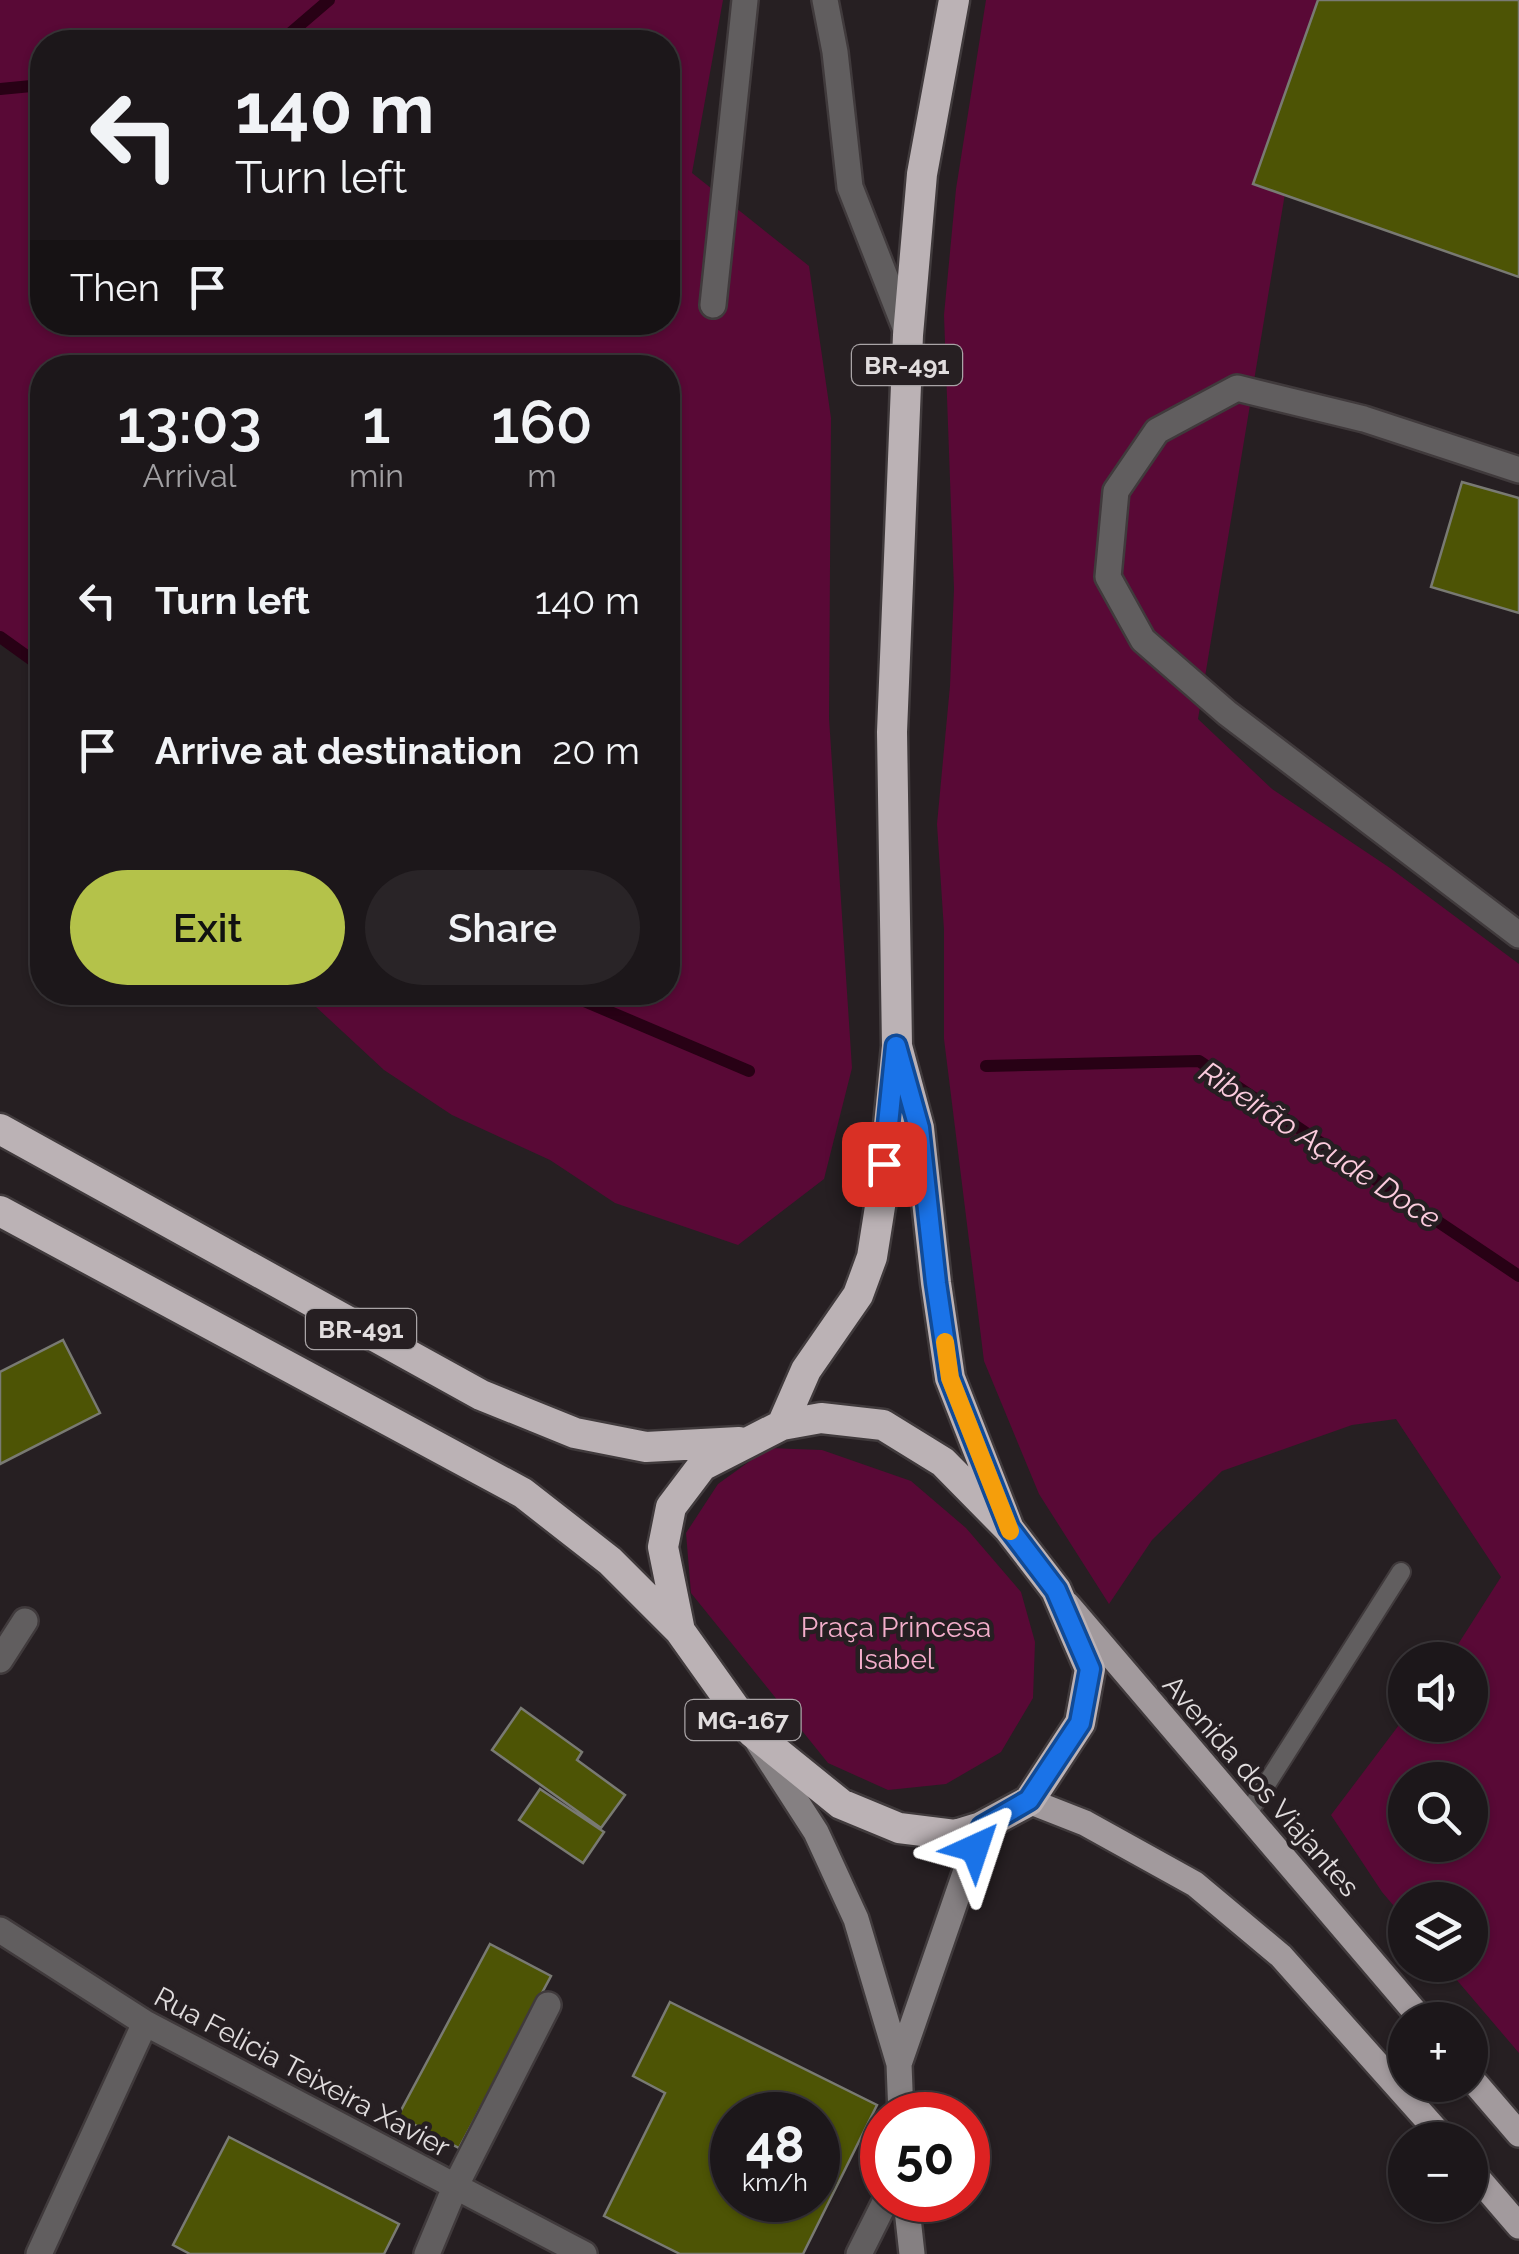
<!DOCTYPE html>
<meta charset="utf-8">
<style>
:root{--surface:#1c171a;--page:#292427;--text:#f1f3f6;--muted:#a09fa2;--line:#3a3639;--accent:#b4c24a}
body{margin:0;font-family:Raleway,sans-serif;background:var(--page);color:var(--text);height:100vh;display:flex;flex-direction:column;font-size:38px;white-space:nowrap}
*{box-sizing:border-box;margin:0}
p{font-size:32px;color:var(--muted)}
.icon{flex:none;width:55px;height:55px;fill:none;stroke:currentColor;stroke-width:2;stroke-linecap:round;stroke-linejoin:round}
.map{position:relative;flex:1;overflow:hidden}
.sheet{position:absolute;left:30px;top:355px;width:650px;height:650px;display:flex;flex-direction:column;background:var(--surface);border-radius:40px;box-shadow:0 2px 8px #0004,0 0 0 2px var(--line)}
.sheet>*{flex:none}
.top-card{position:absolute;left:30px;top:30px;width:650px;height:305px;border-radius:40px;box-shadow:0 2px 8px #0004,0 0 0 2px var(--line);background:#1c171a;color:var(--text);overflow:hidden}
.controls{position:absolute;left:1388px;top:1642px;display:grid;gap:20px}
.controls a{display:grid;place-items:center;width:100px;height:100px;border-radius:50%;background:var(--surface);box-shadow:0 2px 8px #0004,0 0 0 2px var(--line);font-size:50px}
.speed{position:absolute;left:710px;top:2092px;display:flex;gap:20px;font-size:50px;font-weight:700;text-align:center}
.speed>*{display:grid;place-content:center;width:130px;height:130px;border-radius:50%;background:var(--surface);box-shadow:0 2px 8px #0004,0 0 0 2px var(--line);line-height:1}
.speed small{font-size:25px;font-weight:400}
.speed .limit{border:15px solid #d22;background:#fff;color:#111}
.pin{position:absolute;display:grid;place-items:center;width:85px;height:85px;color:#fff;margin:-42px;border-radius:20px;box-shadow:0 5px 15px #0006}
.me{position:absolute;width:110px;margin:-55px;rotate:42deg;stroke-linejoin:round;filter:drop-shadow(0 0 8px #0008)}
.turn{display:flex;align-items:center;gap:35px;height:210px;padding:0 40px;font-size:45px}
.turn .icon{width:130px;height:130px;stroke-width:2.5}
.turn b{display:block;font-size:70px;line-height:85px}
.then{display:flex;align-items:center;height:95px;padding:0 40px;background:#0003;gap:20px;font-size:38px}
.eta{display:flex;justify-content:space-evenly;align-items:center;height:170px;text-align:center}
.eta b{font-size:60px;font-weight:600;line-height:70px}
.primary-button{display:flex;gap:20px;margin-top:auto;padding:20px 40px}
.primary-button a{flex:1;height:115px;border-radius:60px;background:var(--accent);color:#111;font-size:40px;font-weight:600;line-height:115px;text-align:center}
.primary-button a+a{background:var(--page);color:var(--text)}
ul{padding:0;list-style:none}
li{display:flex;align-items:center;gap:30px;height:150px;padding:0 40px}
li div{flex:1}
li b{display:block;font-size:38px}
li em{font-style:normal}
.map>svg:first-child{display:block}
.green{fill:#590936;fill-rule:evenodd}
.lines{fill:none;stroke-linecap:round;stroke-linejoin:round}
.stream{stroke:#280115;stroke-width:12}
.building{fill:#4d5405;stroke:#797a73;stroke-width:2.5;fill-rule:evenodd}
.lane-casing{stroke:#403a3c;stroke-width:22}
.street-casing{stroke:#403a3c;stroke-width:30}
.secondary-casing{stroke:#403a3c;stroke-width:30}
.primary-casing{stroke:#403a3c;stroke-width:30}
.highway-casing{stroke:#403a3c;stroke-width:35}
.lane{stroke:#615e5f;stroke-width:18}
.street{stroke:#615e5f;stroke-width:25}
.secondary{stroke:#858082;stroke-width:25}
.primary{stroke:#a29a9d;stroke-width:25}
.highway{stroke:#bbb2b5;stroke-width:30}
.route-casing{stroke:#114b97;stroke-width:25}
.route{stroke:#1a73e8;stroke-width:18}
.slow{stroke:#f59e0b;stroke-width:18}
.labels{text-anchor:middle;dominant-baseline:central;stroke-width:9;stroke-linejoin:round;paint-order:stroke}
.shield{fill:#261f22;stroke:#a9a4a6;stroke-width:2.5}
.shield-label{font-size:25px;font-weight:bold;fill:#e1ddde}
.park-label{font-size:28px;fill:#f4aecb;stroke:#261f22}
.street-label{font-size:28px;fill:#e1ddde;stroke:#261f22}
.water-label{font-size:30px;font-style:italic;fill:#fcccde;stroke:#261f22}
</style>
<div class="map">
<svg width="1519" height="2254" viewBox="0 0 1519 2254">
<rect width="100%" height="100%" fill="#261f22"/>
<path class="green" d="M0,0H723L692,173L809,266L831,418L829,718L852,1068L824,1179L738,1245L615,1203L550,1160L452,1115L384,1070L301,993L668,992V368H42V663L0,632ZM42,42H668V322H42Z
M986,0H1317L1198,719L1272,789L1390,868L1519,964V2053L1444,1965H1470V1900H1405V1919L1382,1892L1331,1815L1405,1717V1725H1470V1660H1448L1501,1577L1396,1419L1352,1425L1222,1471L1152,1540L1109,1604L1039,1494L984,1361L944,1039V930L937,824L950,686L954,589L944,315L956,189ZM1405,1780H1470V1845H1405Z
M768,1448L822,1450L911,1481L966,1528L1021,1592L1035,1642L1033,1698L1001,1752L946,1784L888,1790L828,1763L691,1593L686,1533L718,1484Z"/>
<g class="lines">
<path class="stream" d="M280,42L329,0
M0,89L42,85
M0,637L42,667
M563,992L749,1071
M986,1066L1199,1061L1519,1276"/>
</g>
<path class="building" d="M1318,0H1519V277L1253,184Z
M1462,482L1519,498V613L1431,587Z
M63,1340L100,1413L0,1464V1372Z
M521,1708L582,1752L577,1760L625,1795L601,1828L492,1750Z
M540,1789L604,1832L583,1863L519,1820Z
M490,1944L551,1976L459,2148L398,2116Z
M670,2002L877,2105L803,2254H680L604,2216L665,2093L633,2076ZM732,2115H818V2200H732Z
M229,2137L399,2224L384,2254H190L173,2245Z"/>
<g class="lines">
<g class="lane-casing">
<path id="lane" d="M1248,1813L1401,1572"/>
</g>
<g class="street-casing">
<path id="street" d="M825,0L835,52L850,187L908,335
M713,305L745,0
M1519,470L1364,419L1237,388L1157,431L1116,491L1108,577L1143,640L1227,713L1519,935
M0,1660L25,1621
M0,1930L145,2023L584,2254
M39,2254L145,2023
M427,2254L455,2187L548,2005
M859,2254L886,2200"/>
</g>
<g class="secondary-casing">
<path id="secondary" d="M758,1742L816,1832L856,1919L899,2064L901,2115
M899,2064L981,1827
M906,2200L912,2254"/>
</g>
<g class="primary-casing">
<path id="primary" d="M1068,1605L1422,2020
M1029,1801L1085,1823L1195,1884L1281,1956L1445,2140
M1470,2077L1519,2134
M1470,2169L1519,2226"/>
</g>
<g class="highway-casing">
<path id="highway" d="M897,1046L919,1128L936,1283L950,1378L1009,1529L1056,1590L1090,1669L1080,1723L1029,1801L981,1827L955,1835L899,1828L841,1804L752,1732L680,1631L663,1547L671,1507L702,1466L782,1425L821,1418L883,1425L943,1462L1009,1529
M0,1129L481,1395L575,1433L646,1447L739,1442
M0,1211L523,1493L610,1561L680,1631
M782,1425L806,1370L858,1295L872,1257L882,1194L897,1046L892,732L908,335L922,174L954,0"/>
</g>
<use href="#lane" class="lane"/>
<use href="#street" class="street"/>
<use href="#secondary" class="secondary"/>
<use href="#primary" class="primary"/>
<use href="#highway" class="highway"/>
</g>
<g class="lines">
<g class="route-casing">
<path id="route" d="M884,1164L896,1046L919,1128L936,1283L950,1378L1009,1528L1056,1590L1090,1669L1080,1723L1029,1800L982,1827L975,1848"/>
</g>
<use href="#route" class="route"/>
<path class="slow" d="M945,1342L950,1378L1010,1531"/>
</g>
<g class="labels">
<g class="shield">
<rect x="852" y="345" width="110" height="40" rx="8"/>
<rect x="306" y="1309" width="110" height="40" rx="8"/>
<rect x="685.5" y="1700" width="115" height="40" rx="8"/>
</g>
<g class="shield-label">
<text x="907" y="365">BR-491</text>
<text x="361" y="1329">BR-491</text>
<text x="743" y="1720">MG-167</text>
</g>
<g class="park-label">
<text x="896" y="1627">Praça Princesa<tspan x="896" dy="32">Isabel</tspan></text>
</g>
<g class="street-label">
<text transform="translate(1261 1786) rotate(49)">Avenida dos Viajantes</text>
<text transform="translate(302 2072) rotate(28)">Rua Felicia Teixeira Xavier</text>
</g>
<g class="water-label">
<text transform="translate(1320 1145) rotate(33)">Ribeirão Açude Doce</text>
</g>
</g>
</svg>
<div class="controls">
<a><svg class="icon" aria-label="sound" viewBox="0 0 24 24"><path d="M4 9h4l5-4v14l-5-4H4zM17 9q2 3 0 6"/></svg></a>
<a><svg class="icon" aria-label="search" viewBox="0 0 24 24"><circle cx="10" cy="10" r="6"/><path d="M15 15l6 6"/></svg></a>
<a><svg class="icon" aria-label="layers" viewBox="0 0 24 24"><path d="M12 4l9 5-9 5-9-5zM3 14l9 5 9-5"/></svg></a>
<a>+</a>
<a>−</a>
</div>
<div class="speed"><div>48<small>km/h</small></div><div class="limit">50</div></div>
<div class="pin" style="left:884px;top:1164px;background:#d93025"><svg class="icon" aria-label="arrive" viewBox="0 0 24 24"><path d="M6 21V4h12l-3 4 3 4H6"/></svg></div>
<svg class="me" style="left:975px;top:1848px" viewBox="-20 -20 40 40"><path d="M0-17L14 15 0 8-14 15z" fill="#1a73e8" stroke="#fff" stroke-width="4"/></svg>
<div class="top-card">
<div class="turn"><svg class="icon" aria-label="left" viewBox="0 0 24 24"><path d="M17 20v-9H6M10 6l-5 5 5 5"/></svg><div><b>140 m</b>Turn left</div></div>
<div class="then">Then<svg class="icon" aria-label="arrive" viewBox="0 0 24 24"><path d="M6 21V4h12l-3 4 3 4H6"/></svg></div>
</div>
<section class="sheet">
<div class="eta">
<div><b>13:03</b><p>Arrival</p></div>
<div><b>1</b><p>min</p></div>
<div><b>160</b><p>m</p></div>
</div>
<ul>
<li><svg class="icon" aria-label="left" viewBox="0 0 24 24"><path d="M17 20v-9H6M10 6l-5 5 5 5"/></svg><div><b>Turn left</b></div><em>140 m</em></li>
<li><svg class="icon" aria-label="arrive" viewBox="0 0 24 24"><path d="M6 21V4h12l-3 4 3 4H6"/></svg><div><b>Arrive at destination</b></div><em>20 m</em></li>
</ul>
<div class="primary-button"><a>Exit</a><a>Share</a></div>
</section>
</div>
